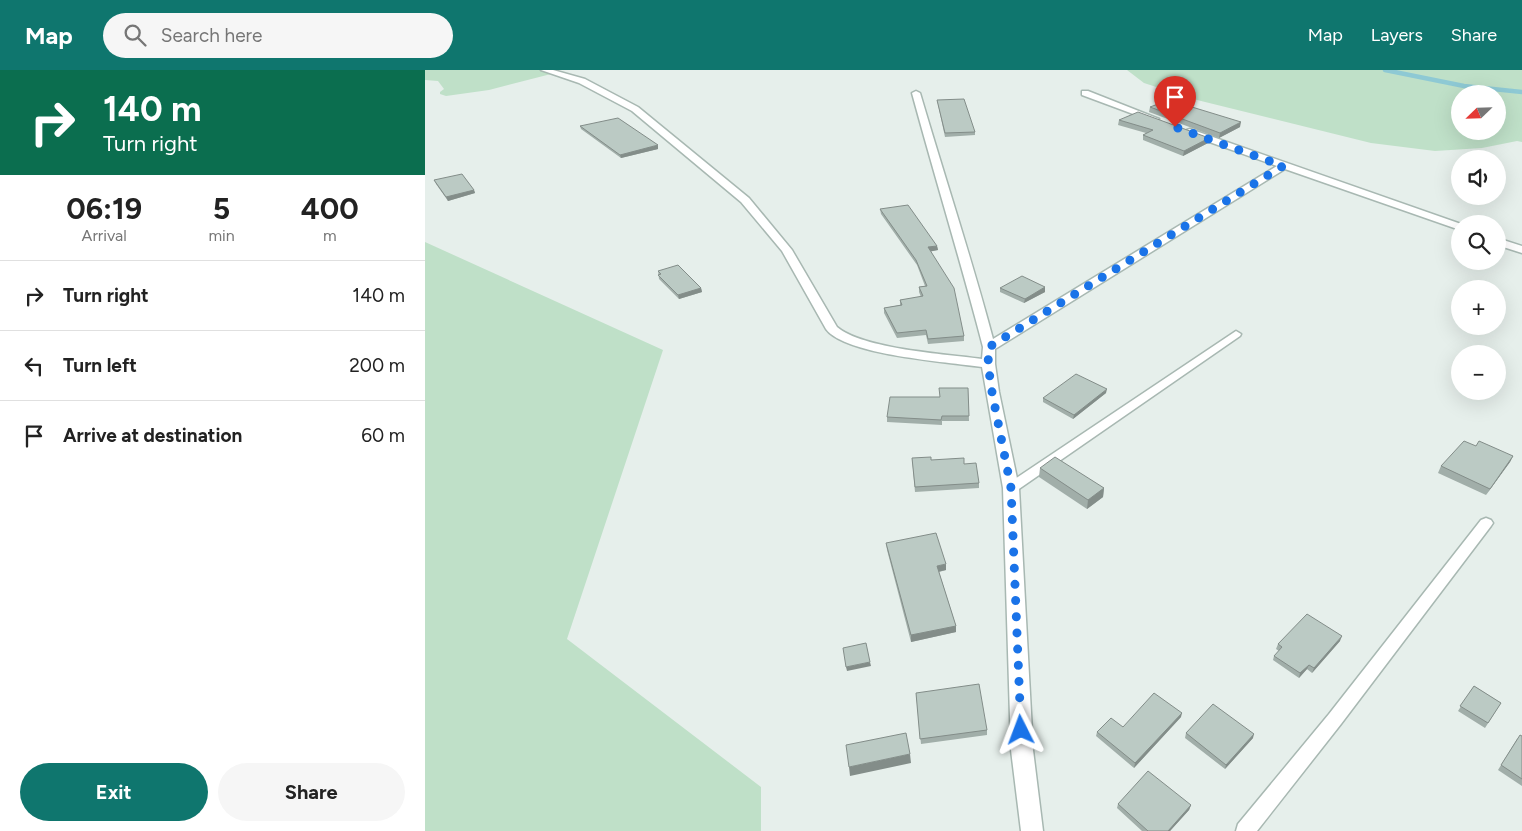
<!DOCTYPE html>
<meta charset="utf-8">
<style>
:root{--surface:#fff;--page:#f6f6f6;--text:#222;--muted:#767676;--line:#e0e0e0;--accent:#0f766e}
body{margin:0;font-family:Figtree,sans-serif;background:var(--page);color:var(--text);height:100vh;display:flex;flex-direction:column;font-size:19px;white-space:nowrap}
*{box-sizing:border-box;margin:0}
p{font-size:16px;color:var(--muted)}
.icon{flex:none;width:28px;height:28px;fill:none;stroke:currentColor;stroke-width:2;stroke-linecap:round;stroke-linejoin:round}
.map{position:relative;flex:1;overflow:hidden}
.sheet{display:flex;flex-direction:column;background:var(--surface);width:425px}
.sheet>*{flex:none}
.top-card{background:#0b6e4f;color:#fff;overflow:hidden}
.needle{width:32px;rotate:247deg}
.controls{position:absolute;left:1026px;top:15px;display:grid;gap:10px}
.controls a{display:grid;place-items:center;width:55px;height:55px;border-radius:50%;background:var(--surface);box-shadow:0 5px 20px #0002;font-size:25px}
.pin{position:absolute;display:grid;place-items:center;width:42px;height:42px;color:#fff;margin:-51px -21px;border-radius:50% 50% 50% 0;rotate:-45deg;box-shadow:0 0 5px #0007}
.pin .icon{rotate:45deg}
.me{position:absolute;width:55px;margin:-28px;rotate:357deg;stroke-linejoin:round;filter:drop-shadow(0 0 4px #0008)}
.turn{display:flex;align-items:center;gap:18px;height:105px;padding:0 20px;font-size:22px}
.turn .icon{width:65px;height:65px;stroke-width:2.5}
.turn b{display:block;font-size:35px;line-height:42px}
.eta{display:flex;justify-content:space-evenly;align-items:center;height:85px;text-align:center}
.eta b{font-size:30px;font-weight:700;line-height:35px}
.primary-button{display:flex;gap:10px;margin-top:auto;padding:10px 20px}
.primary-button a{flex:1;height:58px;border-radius:30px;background:var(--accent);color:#fff;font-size:20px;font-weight:700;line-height:58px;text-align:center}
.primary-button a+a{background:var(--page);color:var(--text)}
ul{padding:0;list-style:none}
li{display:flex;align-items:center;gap:15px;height:70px;padding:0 20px;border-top:1px solid var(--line)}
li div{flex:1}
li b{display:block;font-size:19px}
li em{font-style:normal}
header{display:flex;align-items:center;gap:30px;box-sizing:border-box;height:70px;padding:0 25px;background:var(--accent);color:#fff}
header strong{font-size:24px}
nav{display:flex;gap:28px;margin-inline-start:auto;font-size:18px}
.search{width:350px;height:45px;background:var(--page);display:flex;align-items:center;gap:12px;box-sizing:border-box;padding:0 18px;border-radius:28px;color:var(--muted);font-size:19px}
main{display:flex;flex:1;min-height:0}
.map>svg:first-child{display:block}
.green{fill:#bfe0c8;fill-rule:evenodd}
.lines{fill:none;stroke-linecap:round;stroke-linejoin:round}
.stream{stroke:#8ec9d4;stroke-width:4.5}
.lane-casing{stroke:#a8b8b2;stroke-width:3}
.street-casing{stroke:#a8b8b2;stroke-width:3}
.lane{fill:#fff;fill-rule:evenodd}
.street{fill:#fff;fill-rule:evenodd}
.wall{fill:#a1aea9}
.shaded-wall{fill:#838d89}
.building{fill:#bbcac4;stroke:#838d89}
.route{stroke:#1a73e8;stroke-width:9;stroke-dasharray:0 16.2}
</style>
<header>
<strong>Map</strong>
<div class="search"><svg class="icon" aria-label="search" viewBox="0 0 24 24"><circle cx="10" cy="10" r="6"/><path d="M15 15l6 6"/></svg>Search here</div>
<nav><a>Map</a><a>Layers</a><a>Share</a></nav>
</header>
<main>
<section class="sheet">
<div class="top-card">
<div class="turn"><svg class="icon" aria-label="right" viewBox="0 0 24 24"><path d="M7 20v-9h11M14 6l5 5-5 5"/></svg><div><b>140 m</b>Turn right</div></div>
</div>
<div class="eta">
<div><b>06:19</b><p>Arrival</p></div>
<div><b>5</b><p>min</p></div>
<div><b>400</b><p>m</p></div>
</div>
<ul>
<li><svg class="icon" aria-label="right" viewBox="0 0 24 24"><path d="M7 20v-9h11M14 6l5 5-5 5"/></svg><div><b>Turn right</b></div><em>140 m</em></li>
<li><svg class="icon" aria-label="left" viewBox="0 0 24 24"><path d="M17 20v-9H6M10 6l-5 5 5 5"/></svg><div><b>Turn left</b></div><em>200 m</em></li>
<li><svg class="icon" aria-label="arrive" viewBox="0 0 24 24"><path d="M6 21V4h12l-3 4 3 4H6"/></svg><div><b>Arrive at destination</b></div><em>60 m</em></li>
</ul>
<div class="primary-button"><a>Exit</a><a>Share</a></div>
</section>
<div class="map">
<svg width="1097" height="761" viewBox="0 0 1097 761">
<rect width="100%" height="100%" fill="#e6efeb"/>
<path class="green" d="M0,0H117L126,4L64,20L21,26L15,24V22L19,19L13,11L0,10Z
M702,0H1097V72L1092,71L1057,78L1010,81L946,73L768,29L719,13ZM1035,24H1072V61H1035Z
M0,172L238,280L142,569L336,717V761H0Z"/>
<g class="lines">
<path class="stream" d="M960,0L1039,16L1097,22"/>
<g class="lane-casing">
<path id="lane" d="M811,261L816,264L815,266L591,421H581L579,418L581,415Z
M1061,448L1066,450L1068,453L1066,456L916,654L832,761H811L813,754L904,644L1056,450Z"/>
</g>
<g class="street-casing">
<path id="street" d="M116,0H128L160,9L213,37L324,128L367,180L412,257C438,279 520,284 557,289L558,277C536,192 510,108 487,23L491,21L495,23C519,105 546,186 568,269L852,96L762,64V60L765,59L1036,154L1035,160L860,99L570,279V294L574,322L594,418L608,680L618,761H596L586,680L578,418L557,297C522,292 420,285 401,259L357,181L316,132L207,41L154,13Z
M657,21H663L734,49L727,51L657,25Z
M1072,168L1097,176V183L1072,175Z"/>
</g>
<use href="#lane" class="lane"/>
<use href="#street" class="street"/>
</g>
<path class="wall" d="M512,30L550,62V65L520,67Z
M725,37L815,57L794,68L724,42Z
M694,50L783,73L758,86L718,70V65L721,63L693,55Z
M155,56L233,79L196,88L156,59Z
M9,110L49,120L50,123L23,131L11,114Z
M455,139L512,176L513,180L506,181L539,266V271L503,274L501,265L472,268L459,243V238L475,235V230L496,227L494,222V217L500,216L492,195L456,144Z
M233,201L276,218L277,222L254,229L234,209Z
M620,217V222L599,233L575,222V218Z
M543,318L544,351H517V355L462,352V347L515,327Z
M681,323L648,349L618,332V328Z
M1051,376L1088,386L1085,392L1061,425L1013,403L1016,396Z
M487,388L539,394L554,413V418L490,422Z
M615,398L679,418L678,427L662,439L614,407Z
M461,473L521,500L514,502L531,556V562L486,572L462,480Z
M915,571L887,603L882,599L874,608L848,590L849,586L854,581L851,579L853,574Z
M1049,616L1076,633L1060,658L1033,641Z
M491,623L562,660V665L496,674Z
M756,647L709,698L671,666L672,662Z
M761,663L828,668L800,699L760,668Z
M1097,666V716L1073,700L1092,669Z
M693,734L766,735L764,740L745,761H717L692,738Z"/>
<path class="shaded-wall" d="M816,52L815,57L794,68L795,63Z
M784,68L783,73L758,86L759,81Z
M233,75V79L196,88L195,85Z
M49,120L50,123L23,131L21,127Z
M512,176L513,180L503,182V177Z
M620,217V222L599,233L600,229Z
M276,218L277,222L254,229L253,225Z
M682,319L681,323L648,349L649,345Z
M1088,386L1085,392L1061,425L1065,419Z
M679,418L678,427L662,439L663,430Z
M521,494V500L512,502V496Z
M531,556V562L486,572V565Z
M917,566L915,571L887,603L889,598Z
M445,592L446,596L422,601L421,597Z
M884,595L882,599L874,608L875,603Z
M757,643L756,647L709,698L710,693Z
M829,664L828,668L800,699L801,695Z
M485,684L486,693L425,706L424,697Z
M766,735L764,740L745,761H743Z"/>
<path class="building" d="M539,29L550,62L520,63L512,30Z
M744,30L816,52L795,63L725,37Z
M713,42L784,68L759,81L718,65L728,60L694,50Z
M193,48L233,75L195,85L155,56Z
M37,104L49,120L21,127L9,110Z
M483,135L512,176L503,177L529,218L539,266L503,269L501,260L472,263L459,238L477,235L475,230L498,226L494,217L502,216L491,190L455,139Z
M253,195L276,218L253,225L233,205L236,204L233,201Z
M597,206L620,217L600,229L575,218Z
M651,304L682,319L649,345L618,328Z
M514,318H543L544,346H517L516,350L462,347L465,327H515Z
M1039,371L1051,376L1054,371L1088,386L1065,419L1016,396Z
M506,387V390L539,388V394L551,393L554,413L490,417L487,388Z
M630,387L679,418L663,430L615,398Z
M511,463L521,494L512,496L531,556L486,565L461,473Z
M882,544L917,566L889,598L884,595L875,603L849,586L857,577L853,574Z
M441,573L445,592L421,597L418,578Z
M554,614L562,660L495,669L491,623Z
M1049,616L1076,633L1063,653L1035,636Z
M729,623L757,643L710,693L672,662L686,648L698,657Z
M788,634L829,664L801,695L761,663Z
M481,663L485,684L424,697L421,675Z
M1095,665L1097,666V709L1076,695Z
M723,701L766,735L743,761H723L693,734Z"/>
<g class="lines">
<path class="route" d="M596,660L586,418L567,322L563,294L564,277L858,96L750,57"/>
</g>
</svg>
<div class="controls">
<a><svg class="needle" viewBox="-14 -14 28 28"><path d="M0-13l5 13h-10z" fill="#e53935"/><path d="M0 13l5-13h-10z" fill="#767676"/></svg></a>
<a><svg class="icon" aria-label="sound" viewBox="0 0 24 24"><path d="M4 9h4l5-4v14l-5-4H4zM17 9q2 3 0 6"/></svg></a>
<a><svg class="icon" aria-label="search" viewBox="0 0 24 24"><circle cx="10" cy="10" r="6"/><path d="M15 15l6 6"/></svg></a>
<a>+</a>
<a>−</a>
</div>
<div class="pin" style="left:750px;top:57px;background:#d93025"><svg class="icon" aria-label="arrive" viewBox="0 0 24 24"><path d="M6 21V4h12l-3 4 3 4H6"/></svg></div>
<svg class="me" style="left:596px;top:660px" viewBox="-20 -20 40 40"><path d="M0-17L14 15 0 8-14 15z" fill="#1a73e8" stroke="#fff" stroke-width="4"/></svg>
</div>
</main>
